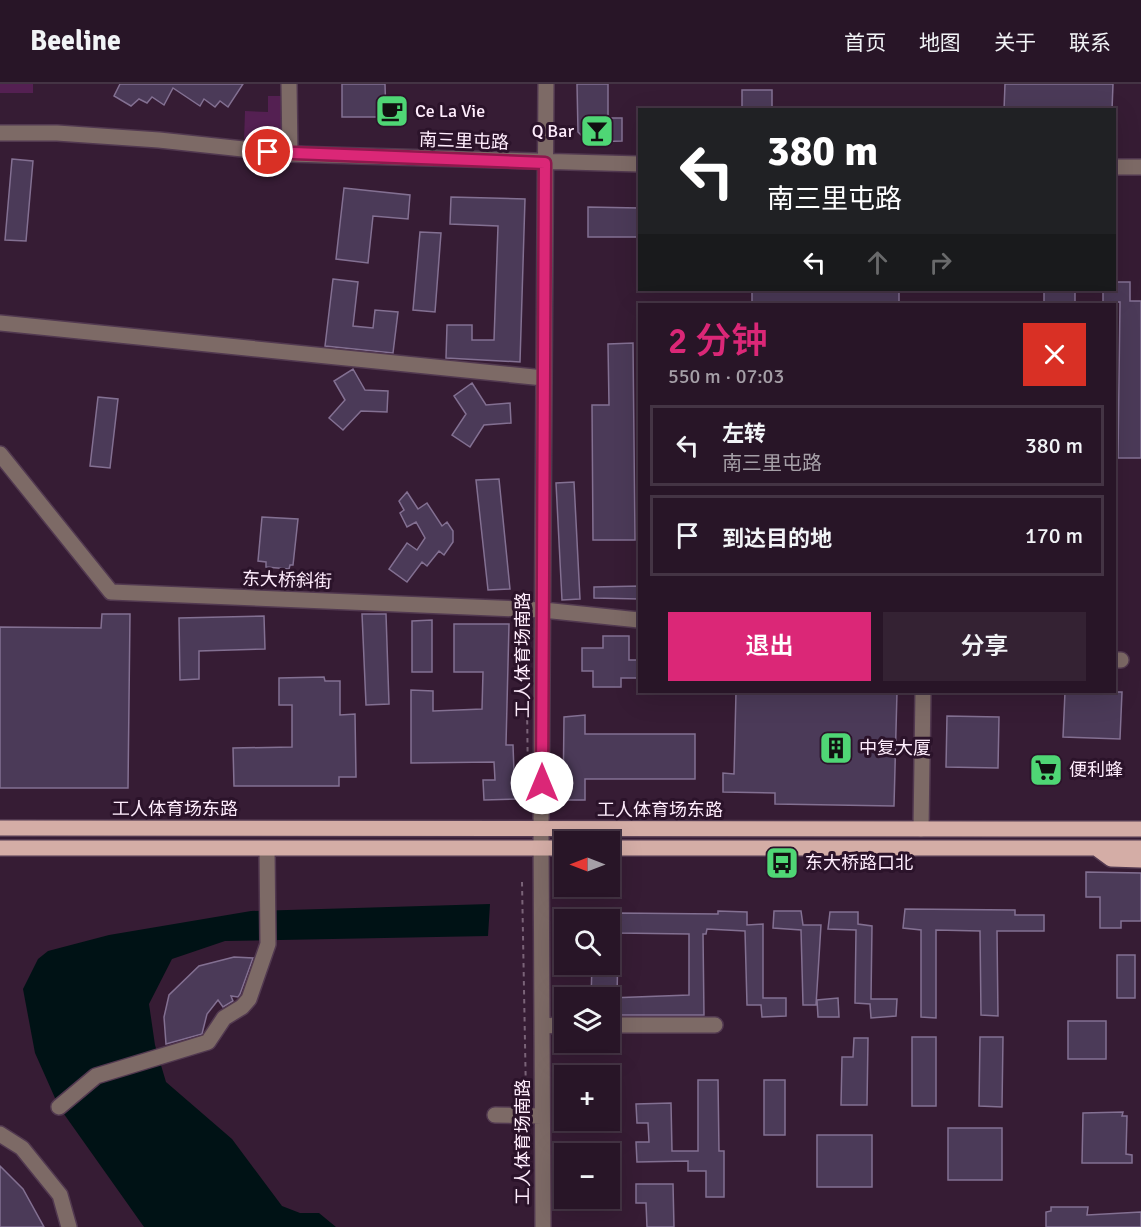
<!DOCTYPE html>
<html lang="zh">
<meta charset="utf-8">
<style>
:root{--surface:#281527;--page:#342233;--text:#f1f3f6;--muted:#a59fa7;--line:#443444;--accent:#db2777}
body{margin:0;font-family:Signika,"Noto Sans SC",sans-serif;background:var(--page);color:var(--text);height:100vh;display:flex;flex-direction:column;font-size:22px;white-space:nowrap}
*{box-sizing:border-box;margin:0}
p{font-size:20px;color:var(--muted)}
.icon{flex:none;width:33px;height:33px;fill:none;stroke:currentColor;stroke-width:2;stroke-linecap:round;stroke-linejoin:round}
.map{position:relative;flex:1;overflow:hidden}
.sheet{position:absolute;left:638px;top:219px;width:478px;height:390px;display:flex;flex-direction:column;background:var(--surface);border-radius:0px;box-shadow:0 6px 24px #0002,0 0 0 2px var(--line)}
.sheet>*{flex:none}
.hud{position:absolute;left:638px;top:24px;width:478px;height:183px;border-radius:0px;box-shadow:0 6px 24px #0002,0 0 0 2px var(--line);background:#202124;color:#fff;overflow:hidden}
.needle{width:39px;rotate:270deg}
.tools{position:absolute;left:554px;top:747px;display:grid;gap:12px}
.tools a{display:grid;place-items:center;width:66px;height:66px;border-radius:0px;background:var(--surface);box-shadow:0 6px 24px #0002,0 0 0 2px var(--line);font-size:30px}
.pin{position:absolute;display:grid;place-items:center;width:51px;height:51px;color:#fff;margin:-26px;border:3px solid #fff;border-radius:50%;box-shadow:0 2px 6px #0007}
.me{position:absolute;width:66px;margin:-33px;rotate:0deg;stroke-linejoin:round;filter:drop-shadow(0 0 4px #0008)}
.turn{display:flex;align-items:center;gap:21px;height:126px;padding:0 30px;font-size:27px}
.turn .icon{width:78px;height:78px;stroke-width:2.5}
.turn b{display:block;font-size:42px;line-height:51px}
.lanes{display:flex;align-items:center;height:57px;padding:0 30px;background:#0003;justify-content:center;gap:30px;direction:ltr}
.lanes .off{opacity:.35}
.round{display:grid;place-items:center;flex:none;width:63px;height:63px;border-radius:0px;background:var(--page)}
.head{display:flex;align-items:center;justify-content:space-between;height:102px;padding:0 30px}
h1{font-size:36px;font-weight:600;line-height:45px;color:var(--accent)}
.cta{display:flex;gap:12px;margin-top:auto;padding:12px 30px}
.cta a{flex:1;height:69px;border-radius:0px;background:var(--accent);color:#fff;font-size:24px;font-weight:600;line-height:69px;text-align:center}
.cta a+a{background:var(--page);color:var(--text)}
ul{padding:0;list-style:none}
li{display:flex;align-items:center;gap:18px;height:81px;margin:0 12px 9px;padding:0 18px;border:3px solid var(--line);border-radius:0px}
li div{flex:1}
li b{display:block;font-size:22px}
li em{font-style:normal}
header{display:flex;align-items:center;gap:36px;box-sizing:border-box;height:84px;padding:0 30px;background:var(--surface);border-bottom:2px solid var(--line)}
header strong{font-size:28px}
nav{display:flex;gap:33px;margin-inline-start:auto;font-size:21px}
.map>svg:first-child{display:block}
.green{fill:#542052}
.water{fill:#001215}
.building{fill:#4b3a58;stroke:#837092;stroke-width:1.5}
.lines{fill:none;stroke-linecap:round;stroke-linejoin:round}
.minor-casing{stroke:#523950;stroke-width:18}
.major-casing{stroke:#523950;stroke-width:18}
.path{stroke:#7a6378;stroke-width:2;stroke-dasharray:4.5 4.5;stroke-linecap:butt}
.minor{stroke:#7d6a66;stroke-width:15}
.major{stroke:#d4ada6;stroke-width:15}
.route-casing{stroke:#8e194d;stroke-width:15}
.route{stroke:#db2777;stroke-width:10}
.labels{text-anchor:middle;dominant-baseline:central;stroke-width:6;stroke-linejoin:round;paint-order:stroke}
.poi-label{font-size:18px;fill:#ffedfd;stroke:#2b132a;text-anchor:start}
.street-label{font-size:18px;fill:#ffedfd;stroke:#2b132a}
</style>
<header>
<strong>Beeline</strong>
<nav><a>首页</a><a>地图</a><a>关于</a><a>联系</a></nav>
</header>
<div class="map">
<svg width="1141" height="1143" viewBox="0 0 1141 1143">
<rect width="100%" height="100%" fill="#361c34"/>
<path class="green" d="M0,0H33V9H0Z
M268,12H284V64L244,58L245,27L268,28Z"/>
<path class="water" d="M490,820L488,852L225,857L172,875L149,920L155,961L166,998L232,1055L282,1122L300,1129H319L336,1143H144L59,1023L35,969L23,905L38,875L48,867L109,851L251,827Z"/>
<path class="building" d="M120,0H243L228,23L220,17L215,23L204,15L200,22L173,4L164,21L152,13L147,19L139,15L131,22L114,12Z
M342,0H385L386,33H342Z
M577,0H608V34H622V57L588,58L578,48Z
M1005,0H1113L1112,26H1004Z
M742,6H772V26H742Z
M12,75L33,77L26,157L5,156Z
M344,104L410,111L408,135L373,132L368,179L336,175Z
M451,113L525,115L520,278L446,274L447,241H472V256H494L498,142L450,140Z
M588,123L639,124V153H588Z
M420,148L441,149L435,228L413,226Z
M333,195L358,198L353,242L373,244L375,226L398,228L393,269L325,262Z
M1114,198H1130V217H1141V374H1118L1120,218H1103V206H1114Z
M752,206H899V220H752Z
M1044,206H1075V220H1044Z
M633,259L635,456H593L592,321H609L608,260Z
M353,285L365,306L388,307L387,328L361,327L343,346L329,334L345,316L334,297Z
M472,299L486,321L510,319L511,339L484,341L470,363L452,351L466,330L454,312Z
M98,313L118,315L110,384L90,382Z
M499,395L510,505L488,506L476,396Z
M574,398L580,515L562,516L556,399Z
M407,408L418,425L427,419L442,442L447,438L453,447V458L444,471L439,467L427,482L422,478L407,498L389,485L407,459L417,466L425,454L416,438L407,443L400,429L404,426L399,417Z
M262,433L298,435L293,481H290L289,485L266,483V478L258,477Z
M639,502V515L594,514V503Z
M102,530H130L128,704H0V543L101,544Z
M362,530H386L389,620L366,621Z
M264,532L265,565L199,567V595L180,596L179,534Z
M432,536V588H412V537Z
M454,540H509L506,661H513L515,715L484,716L483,696H495L494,678L411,679V606L433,607V627L482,625L483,588H454Z
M603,552H629V576H639V594H621V603H593V587H582V564H603Z
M324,593L325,597H340V631L355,630L356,693H339V702H234L233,664L292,663V621H279V594Z
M736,608H897L894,722L775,720V709L723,708V689L734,690Z
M1065,608H1122L1120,655L1063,653Z
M585,631V650H695V695H585V716H563L564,633Z
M947,632L999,633L998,684L946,683Z
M1086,788L1141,789V837H1121V844H1100V813H1086Z
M905,825L1015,826V831H1044V847H997L998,932L981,931L980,847L936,846V934L921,933V846L903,844Z
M718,827L747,828V841L763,840V914H786V932L762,933L761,921H747L745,847L707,845L706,850H703L704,931H609V914L689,911V850L618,849V829L718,830Z
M774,827H801L803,841H821L816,921H803L801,846L773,844Z
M830,828H858V840L872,842L871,915H897L896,932L871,934L870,920L855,919L856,846L828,845Z
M609,860H618L617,914H591L592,880H609Z
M1117,871H1135V914H1117Z
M234,873L253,874L240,910L238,913L231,912L233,917L223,923L218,916L207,930L202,950L166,960L164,933L169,911L199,882Z
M838,914L839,933H818L817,916Z
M1068,937H1106V975H1068Z
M912,953H936V1022H912Z
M980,953H1003L1002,1023L979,1022Z
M854,954H868L867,1021H841L842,973H853Z
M698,996H718L719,1067H724V1113H706V1087H688V1077L637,1078L636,1058H649L648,1039H637L636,1020L671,1019L672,1067H698Z
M764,996H785V1051H764Z
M1123,1028L1122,1032H1127L1126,1070L1132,1071V1079H1082L1083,1029Z
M948,1044H1002V1096H948Z
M817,1051H872V1103H817Z
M0,1082L23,1105L44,1143H0Z
M636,1100H673L674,1143H647L646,1119H636Z
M1051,1123H1088L1087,1131L1141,1128V1143H1046V1128L1051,1127Z"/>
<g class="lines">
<g class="minor-casing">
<path id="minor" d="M289,0L290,70
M0,49H57L159,56L290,70L639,80
M1114,83H1141
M0,239L544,294
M0,370L111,508L543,526L639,536
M1114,576H1121
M921,745L923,608
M609,941H715
M542,942L564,941
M59,1023L96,992L208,958L224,934L242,923L249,915L268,860L267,765
M495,1031L542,1032
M0,1050L22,1064L60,1111L69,1143
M543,1143L541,746L546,0"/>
</g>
<g class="major-casing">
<path id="major" d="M0,744L1141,745
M0,764H564
M609,764H1141
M1096,764L1111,775L1141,776"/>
</g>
<path class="path" d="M526,537L528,702
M522,798L526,1012"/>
<use href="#minor" class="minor"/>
<use href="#major" class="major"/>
</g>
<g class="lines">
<g class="route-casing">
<path id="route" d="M268,68L545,79L542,699"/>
</g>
<use href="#route" class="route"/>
</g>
<defs>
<g id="cafe-square" transform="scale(1.725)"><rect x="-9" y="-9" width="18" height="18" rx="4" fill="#4fd675" stroke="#2b132a"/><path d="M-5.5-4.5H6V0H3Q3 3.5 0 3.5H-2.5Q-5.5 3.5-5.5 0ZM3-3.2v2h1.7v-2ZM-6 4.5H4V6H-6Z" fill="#111"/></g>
<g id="bar-square" transform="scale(1.725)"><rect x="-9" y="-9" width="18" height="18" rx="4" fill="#4fd675" stroke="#2b132a"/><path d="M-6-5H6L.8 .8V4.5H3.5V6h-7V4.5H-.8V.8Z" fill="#111"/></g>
<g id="building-square" transform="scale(1.725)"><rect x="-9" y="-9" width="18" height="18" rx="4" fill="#4fd675" stroke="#2b132a"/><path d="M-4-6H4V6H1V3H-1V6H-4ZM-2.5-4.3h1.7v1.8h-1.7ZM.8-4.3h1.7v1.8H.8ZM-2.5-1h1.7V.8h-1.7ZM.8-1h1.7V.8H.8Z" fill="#111"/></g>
<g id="supermarket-square" transform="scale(1.725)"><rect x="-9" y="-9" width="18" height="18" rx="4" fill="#4fd675" stroke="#2b132a"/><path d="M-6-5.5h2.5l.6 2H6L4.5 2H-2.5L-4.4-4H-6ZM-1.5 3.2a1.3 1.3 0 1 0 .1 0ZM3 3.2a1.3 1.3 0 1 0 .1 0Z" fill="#111"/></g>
<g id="bus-square" transform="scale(1.725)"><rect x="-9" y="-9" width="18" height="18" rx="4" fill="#4fd675" stroke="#2b132a"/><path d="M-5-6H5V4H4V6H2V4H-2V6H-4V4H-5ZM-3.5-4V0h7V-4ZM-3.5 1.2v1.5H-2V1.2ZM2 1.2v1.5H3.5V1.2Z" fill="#111"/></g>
</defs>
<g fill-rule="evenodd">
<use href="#cafe-square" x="392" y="27"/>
<use href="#bar-square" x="597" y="47"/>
<use href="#building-square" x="836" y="664"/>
<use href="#supermarket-square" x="1046" y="686"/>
<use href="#bus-square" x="782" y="779"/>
</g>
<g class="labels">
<g class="poi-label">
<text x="415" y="27">Ce La Vie</text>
<text x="574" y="47" text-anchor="end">Q Bar</text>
<text x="859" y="664">中复大厦</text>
<text x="1069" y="686">便利蜂</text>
<text x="805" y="779">东大桥路口北</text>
</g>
<g class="street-label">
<text transform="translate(464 57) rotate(2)">南三里屯路</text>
<text transform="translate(287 496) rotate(2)">东大桥斜街</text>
<text transform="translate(523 571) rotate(-90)">工人体育场南路</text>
<text x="175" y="725">工人体育场东路</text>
<text x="660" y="726">工人体育场东路</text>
<text transform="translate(523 1058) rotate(-90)">工人体育场南路</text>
</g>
</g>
</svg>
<div class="tools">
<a><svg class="needle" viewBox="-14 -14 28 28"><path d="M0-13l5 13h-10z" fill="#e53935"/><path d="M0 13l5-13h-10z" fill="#a59fa7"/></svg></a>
<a><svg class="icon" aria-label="search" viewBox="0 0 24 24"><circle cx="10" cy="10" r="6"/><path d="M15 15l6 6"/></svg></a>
<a><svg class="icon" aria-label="layers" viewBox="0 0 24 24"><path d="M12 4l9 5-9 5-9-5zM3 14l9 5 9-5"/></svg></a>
<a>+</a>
<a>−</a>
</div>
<div class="pin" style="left:268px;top:68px;background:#d93025"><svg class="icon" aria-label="arrive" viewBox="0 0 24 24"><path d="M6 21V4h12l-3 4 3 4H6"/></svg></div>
<svg class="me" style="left:542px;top:699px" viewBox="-20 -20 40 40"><circle r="19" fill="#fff"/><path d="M0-13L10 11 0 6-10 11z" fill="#db2777"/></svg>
<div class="hud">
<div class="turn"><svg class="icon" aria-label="left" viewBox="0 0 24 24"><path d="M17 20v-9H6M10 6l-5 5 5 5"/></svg><div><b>380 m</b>南三里屯路</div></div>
<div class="lanes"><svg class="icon" aria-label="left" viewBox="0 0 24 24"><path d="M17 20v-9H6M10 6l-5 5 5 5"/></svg><svg class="icon off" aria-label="ahead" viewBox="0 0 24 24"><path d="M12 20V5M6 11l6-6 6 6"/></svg><svg class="icon off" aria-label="right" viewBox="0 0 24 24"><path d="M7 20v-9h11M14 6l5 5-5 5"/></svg></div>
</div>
<section class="sheet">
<div class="head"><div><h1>2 分钟</h1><p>550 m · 07:03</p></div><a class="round" style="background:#d93025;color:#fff"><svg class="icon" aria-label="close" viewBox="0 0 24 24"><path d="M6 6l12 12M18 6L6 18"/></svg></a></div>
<ul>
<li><svg class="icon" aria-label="left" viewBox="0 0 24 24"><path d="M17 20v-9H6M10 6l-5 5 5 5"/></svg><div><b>左转</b><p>南三里屯路</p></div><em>380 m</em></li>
<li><svg class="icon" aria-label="arrive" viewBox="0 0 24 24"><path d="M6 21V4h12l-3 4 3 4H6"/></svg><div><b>到达目的地</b></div><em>170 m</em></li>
</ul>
<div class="cta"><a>退出</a><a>分享</a></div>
</section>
</div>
